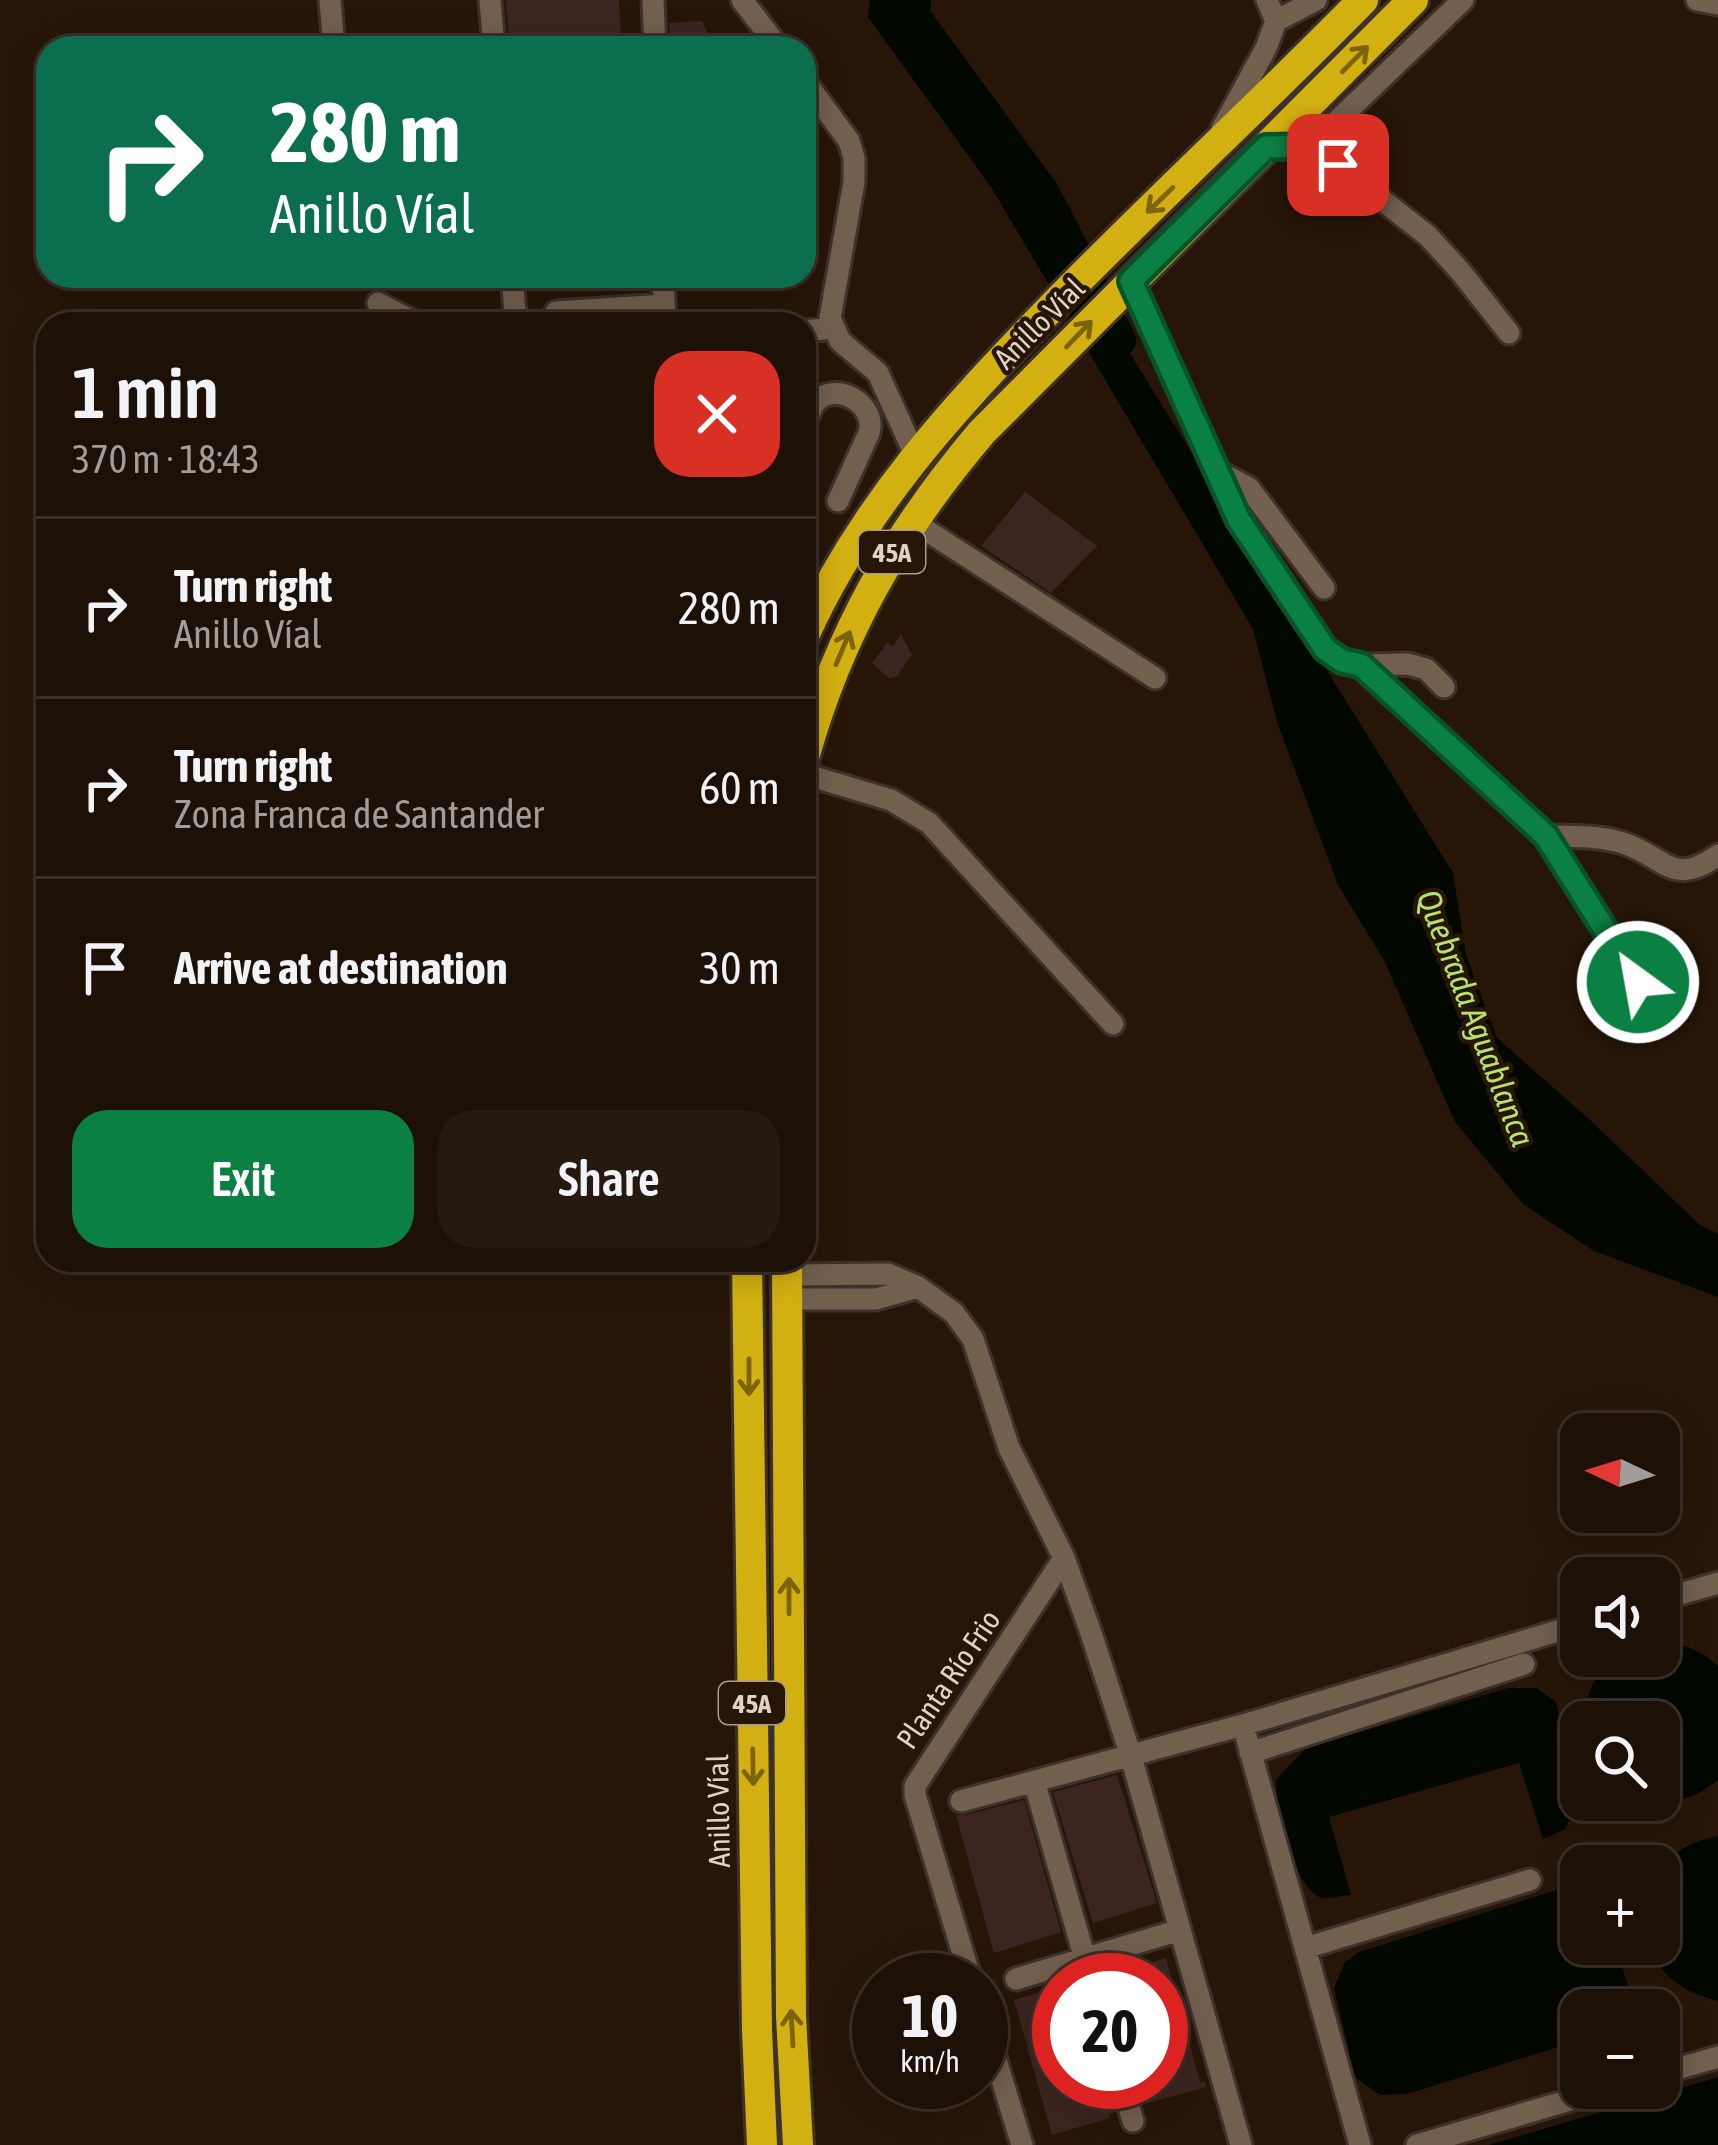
<!DOCTYPE html>
<meta charset="utf-8">
<style>
:root{--surface:#1d1006;--page:#251910;--text:#f1f3f6;--muted:#a09d9b;--line:#3b3028;--accent:#0b8043}
body{margin:0;font-family:"Asap Condensed",sans-serif;background:var(--page);color:var(--text);height:100vh;display:flex;flex-direction:column;font-size:45px;white-space:nowrap}
*{box-sizing:border-box;margin:0}
p{font-size:39px;color:var(--muted)}
.icon{flex:none;width:66px;height:66px;fill:none;stroke:currentColor;stroke-width:2;stroke-linecap:round;stroke-linejoin:round}
.map{position:relative;flex:1;overflow:hidden}
.panel{position:absolute;left:36px;top:312px;width:780px;height:960px;display:flex;flex-direction:column;background:var(--surface);border-radius:36px;box-shadow:0 6px 30px #0003,0 0 0 3px var(--line)}
.panel>*{flex:none}
.banner{position:absolute;left:36px;top:36px;width:780px;height:252px;border-radius:36px;box-shadow:0 6px 30px #0003,0 0 0 3px var(--line);background:#0b6e4f;color:#fff;overflow:hidden}
.needle{width:78px;rotate:274deg}
.buttons{position:absolute;left:1560px;top:1413px;display:grid;gap:24px}
.buttons a{display:grid;place-items:center;width:120px;height:120px;border-radius:24px;background:var(--surface);box-shadow:0 6px 30px #0003,0 0 0 3px var(--line);font-size:60px}
.speed{position:absolute;left:852px;top:1953px;display:flex;gap:24px;font-size:60px;font-weight:700;text-align:center}
.speed>*{display:grid;place-content:center;width:156px;height:156px;border-radius:50%;background:var(--surface);box-shadow:0 6px 30px #0003,0 0 0 3px var(--line);line-height:1}
.speed small{font-size:30px;font-weight:400}
.speed .limit{border:18px solid #d22;background:#fff;color:#111}
.pin{position:absolute;display:grid;place-items:center;width:102px;height:102px;color:#fff;margin:-51px;border-radius:24px;box-shadow:0 6px 18px #0006}
.me{position:absolute;width:132px;margin:-66px;rotate:328deg;stroke-linejoin:round;filter:drop-shadow(0 0 9px #0008)}
.turn{display:flex;align-items:center;gap:42px;height:252px;padding:0 36px;font-size:54px}
.turn .icon{width:156px;height:156px;stroke-width:2.5}
.turn b{display:block;font-size:84px;line-height:102px}
.round{display:grid;place-items:center;flex:none;width:126px;height:126px;border-radius:36px;background:var(--page)}
.head{display:flex;align-items:center;justify-content:space-between;height:204px;padding:0 36px}
h1{font-size:72px;font-weight:600;line-height:90px}
.action{display:flex;gap:24px;margin-top:auto;padding:24px 36px}
.action a{flex:1;height:138px;border-radius:36px;background:var(--accent);color:#fff;font-size:48px;font-weight:600;line-height:138px;text-align:center}
.action a+a{background:var(--page);color:var(--text)}
ul{padding:0;list-style:none}
li{display:flex;align-items:center;gap:36px;height:180px;padding:0 36px;border-top:3px solid var(--line)}
li div{flex:1}
li b{display:block;font-size:45px}
li em{font-style:normal}
.map>svg:first-child{display:block}
.water{fill:#020800}
.lines{fill:none;stroke-linecap:round;stroke-linejoin:round}
.river{stroke:#020800;stroke-width:36}
.building{fill:#3c2521}
.minor-casing{stroke:#3d312c;stroke-width:27}
.highway-casing{stroke:#3d312c;stroke-width:36}
.minor{stroke:#735f4e;stroke-width:21}
.highway{stroke:#d3b012;stroke-width:30}
.oneway{stroke:#7d630d}
.route-casing{stroke:#07532c;stroke-width:30}
.route{stroke:#0b8043;stroke-width:21}
.labels{text-anchor:middle;dominant-baseline:central;stroke-width:9;stroke-linejoin:round;paint-order:stroke}
.shield{fill:#271608;stroke:#a79a8f;stroke-width:3}
.shield-label{font-size:27px;font-weight:bold;fill:#ded2c9}
.street-label{font-size:30px;fill:#ded2c9;stroke:#271608}
.water-label{font-size:33px;font-style:italic;fill:#b4e26a;stroke:#271608}
</style>
<div class="map">
<svg width="1718" height="2145" viewBox="0 0 1718 2145">
<rect width="100%" height="100%" fill="#271608"/>
<path class="water" d="M870,0H931L930,32L1453,873L1466,955L1497,1038L1589,1119L1700,1225L1718,1234V1297L1594,1251L1524,1205L1455,1122L1385,962L1338,885L1277,722L1253,629L991,187L868,17Z
M1659,1642C1683,1644 1700,1649 1718,1666V1780C1694,1799 1671,1807 1641,1800H1659V1722H1583C1585,1702 1596,1662 1619,1656C1631,1653 1647,1656 1659,1656Z
M1508,1688H1536L1556,1702L1577,1804L1565,1829L1543,1839L1519,1763L1329,1817L1351,1895C1343,1895 1330,1899 1323,1898C1295,1893 1275,1805 1276,1780L1306,1748Z
M1718,1836V2001C1686,1993 1659,1977 1649,1944H1659V1871C1676,1850 1692,1841 1718,1836Z
M1563,1888L1581,1891V1944H1615L1629,1989L1620,2010H1581V2040L1407,2094L1380,2095L1355,2077L1334,1988L1345,1962L1359,1952Z
M1718,2077V2145H1489L1705,2081Z"/>
<g class="lines">
<path class="river" d="M900,0L1042,194L1118,340"/>
</g>
<path class="building" d="M506,0H619L622,48H509Z
M702,21L715,48H671L669,23Z
M1025,492L1097,546L1051,593L981,546Z
M901,634L912,655L897,676L889,678L872,663L887,643L893,646Z
M1117,1775L1157,1903L1093,1923L1053,1792Z
M1024,1800L1061,1932L994,1953L956,1815H965Z
M1166,1958L1200,2082H1205L1206,2087L1144,2104L1137,2082H1161V1980H1114L1113,1975Z
M1059,1987V2082H1106L1115,2112L1109,2114L1110,2118L1052,2135L1014,2000Z"/>
<g class="lines">
<g class="minor-casing">
<path id="minor" d="M330,0L334,48
M490,0L494,48
M653,0L655,48
M742,0L779,48
M1697,0L1718,4
M1276,21L1316,0
M804,80L849,141L854,158V182L830,318L840,341L878,373L915,455
M1222,129L1266,48L1276,21L1267,0
M1312,145L1428,236L1460,271L1509,333
M1266,147L1312,145L1463,0
M512,276L516,324
M663,276L665,324
M1131,281L1239,520L1325,648L1343,661L1361,665L1408,664L1426,669L1444,687
M378,303L418,324
M556,312L664,305
M804,331L833,328
M804,424C808,417 812,404 819,399C838,383 877,404 869,433L838,501
M1215,470L1249,488L1324,588
M912,521L1155,678
M1361,665L1546,836L1638,982
M804,774L891,800L929,823L1113,1024
M1546,836C1572,837 1598,835 1623,843C1666,857 1672,888 1718,855
M787,1275L888,1274L918,1287L954,1313L973,1339L1009,1448L1064,1558L1090,1630L1130,1753L1241,2145
M787,1299H876L918,1287
M1659,1600L1718,1583
M1243,1725L1360,2145
M1250,1753L1524,1664
M1034,1781L1091,1980
M961,1801L1243,1725L1581,1624
M1305,1948L1530,1880
M1016,1979L1180,1930
M971,1980L915,1795V1786L1064,1558
M981,2011L1022,2145
M1659,2074L1718,2057
M1121,2082L1133,2121
M1417,2145L1611,2088"/>
</g>
<g class="highway-casing">
<path id="highway" d="M804,636C861,509 954,407 1050,309C1152,204 1260,105 1363,0
M804,758C839,632 898,531 982,432L1413,0
M747,1260L757,2030L762,2145
M787,1260L791,2016L798,2145"/>
</g>
<use href="#minor" class="minor"/>
<use href="#highway" class="highway"/>
</g>
<defs><path id="oneway-shaft" d="M-6 0H5M1.5-3L5.5 0L1.5 3" fill="none" stroke-width="1.6" stroke-linecap="round" stroke-linejoin="round" transform="scale(3)"/></defs>
<g class="oneway">
<use href="#oneway-shaft" transform="translate(1355 59) rotate(-45)"/>
<use href="#oneway-shaft" transform="translate(1160 200) rotate(136)"/>
<use href="#oneway-shaft" transform="translate(1079 334) rotate(-46)"/>
<use href="#oneway-shaft" transform="translate(843 648) rotate(-67)"/>
<use href="#oneway-shaft" transform="translate(749 1377) rotate(90)"/>
<use href="#oneway-shaft" transform="translate(789 1596) rotate(-90)"/>
<use href="#oneway-shaft" transform="translate(753 1767) rotate(89)"/>
<use href="#oneway-shaft" transform="translate(792 2028) rotate(-93)"/>
</g>
<g class="lines">
<g class="route-casing">
<path id="route" d="M1338,165L1312,146L1266,147L1131,281L1239,520L1325,649L1342,661L1361,665L1546,836L1638,982"/>
</g>
<use href="#route" class="route"/>
</g>
<g class="labels">
<g class="shield">
<rect x="859" y="531" width="66" height="42" rx="9"/>
<rect x="719" y="1682" width="66" height="42" rx="9"/>
</g>
<g class="shield-label">
<text x="892" y="552">45A</text>
<text x="752" y="1703">45A</text>
</g>
<g class="street-label">
<text transform="translate(1039 323) rotate(-45)">Anillo Víal</text>
<text transform="translate(948 1679) rotate(-56)">Planta Río Frio</text>
<text transform="translate(718 1811) rotate(-91)">Anillo Víal</text>
</g>
<g class="water-label">
<text transform="translate(1476 1018) rotate(69)">Quebrada Aguablanca</text>
</g>
</g>
</svg>
<div class="buttons">
<a><svg class="needle" viewBox="-14 -14 28 28"><path d="M0-13l5 13h-10z" fill="#e53935"/><path d="M0 13l5-13h-10z" fill="#a09d9b"/></svg></a>
<a><svg class="icon" aria-label="sound" viewBox="0 0 24 24"><path d="M4 9h4l5-4v14l-5-4H4zM17 9q2 3 0 6"/></svg></a>
<a><svg class="icon" aria-label="search" viewBox="0 0 24 24"><circle cx="10" cy="10" r="6"/><path d="M15 15l6 6"/></svg></a>
<a>+</a>
<a>−</a>
</div>
<div class="speed"><div>10<small>km/h</small></div><div class="limit">20</div></div>
<div class="pin" style="left:1338px;top:165px;background:#d93025"><svg class="icon" aria-label="arrive" viewBox="0 0 24 24"><path d="M6 21V4h12l-3 4 3 4H6"/></svg></div>
<svg class="me" style="left:1638px;top:982px" viewBox="-20 -20 40 40"><circle r="17" fill="#0b8043" stroke="#fff" stroke-width="3"/><path d="M0-11L8 9 0 5-8 9z" fill="#fff"/></svg>
<div class="banner">
<div class="turn"><svg class="icon" aria-label="right" viewBox="0 0 24 24"><path d="M7 20v-9h11M14 6l5 5-5 5"/></svg><div><b>280 m</b>Anillo Víal</div></div>
</div>
<section class="panel">
<div class="head"><div><h1>1 min</h1><p>370 m · 18:43</p></div><a class="round" style="background:#d93025;color:#fff"><svg class="icon" aria-label="close" viewBox="0 0 24 24"><path d="M6 6l12 12M18 6L6 18"/></svg></a></div>
<ul>
<li><svg class="icon" aria-label="right" viewBox="0 0 24 24"><path d="M7 20v-9h11M14 6l5 5-5 5"/></svg><div><b>Turn right</b><p>Anillo Víal</p></div><em>280 m</em></li>
<li><svg class="icon" aria-label="right" viewBox="0 0 24 24"><path d="M7 20v-9h11M14 6l5 5-5 5"/></svg><div><b>Turn right</b><p>Zona Franca de Santander</p></div><em>60 m</em></li>
<li><svg class="icon" aria-label="arrive" viewBox="0 0 24 24"><path d="M6 21V4h12l-3 4 3 4H6"/></svg><div><b>Arrive at destination</b></div><em>30 m</em></li>
</ul>
<div class="action"><a>Exit</a><a>Share</a></div>
</section>
</div>
